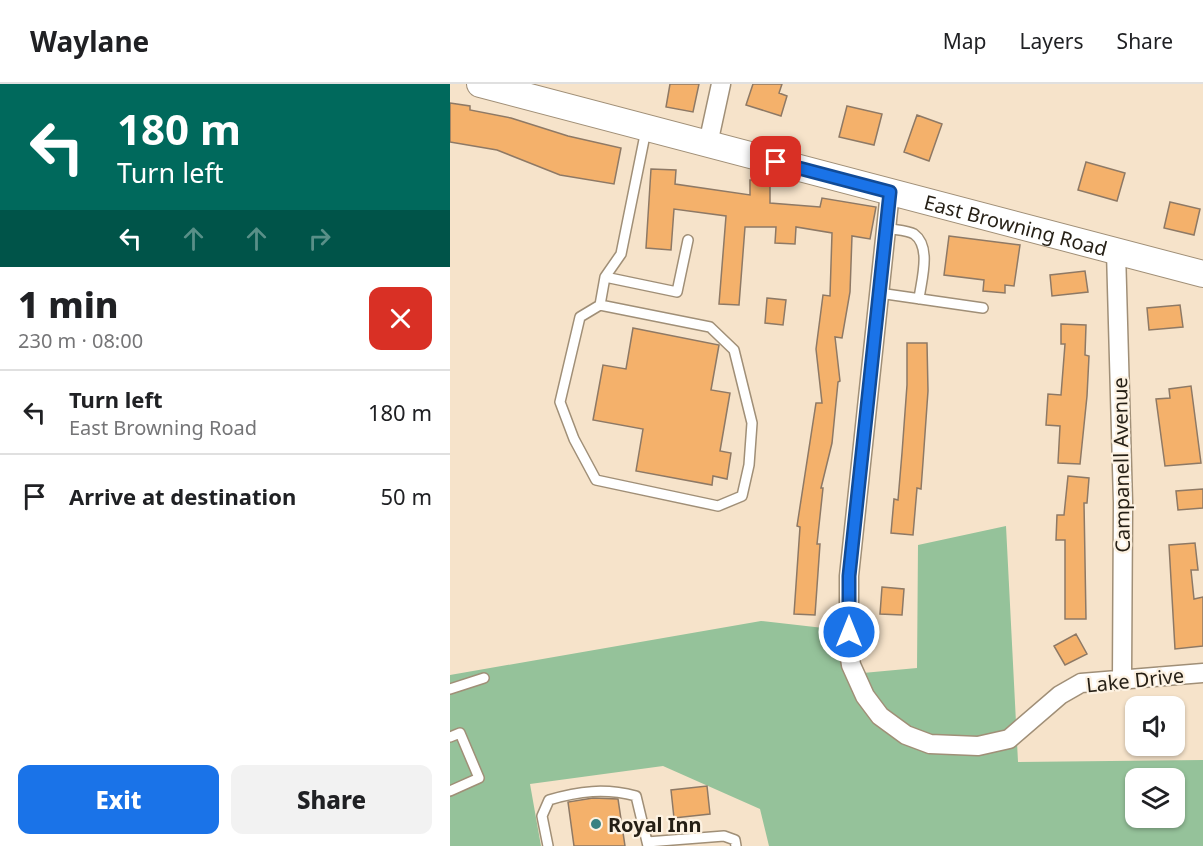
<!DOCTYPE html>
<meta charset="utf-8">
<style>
:root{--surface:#fff;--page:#f2f2f2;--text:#202124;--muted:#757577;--line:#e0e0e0;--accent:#1a73e8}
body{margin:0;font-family:"Noto Sans",sans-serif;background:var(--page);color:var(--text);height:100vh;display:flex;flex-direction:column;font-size:22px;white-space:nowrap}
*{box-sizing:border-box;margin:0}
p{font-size:20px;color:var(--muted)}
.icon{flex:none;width:33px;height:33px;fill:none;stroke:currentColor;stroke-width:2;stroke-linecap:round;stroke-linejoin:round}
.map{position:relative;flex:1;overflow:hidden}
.drawer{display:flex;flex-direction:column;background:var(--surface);width:450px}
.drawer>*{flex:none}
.guide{background:#00695c;color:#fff;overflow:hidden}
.tools{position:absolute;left:675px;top:612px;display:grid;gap:12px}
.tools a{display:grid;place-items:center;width:60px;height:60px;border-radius:12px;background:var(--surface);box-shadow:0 2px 4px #0004;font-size:30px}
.pin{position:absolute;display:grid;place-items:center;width:51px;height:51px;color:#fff;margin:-26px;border-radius:12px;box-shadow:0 3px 9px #0006}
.me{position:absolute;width:66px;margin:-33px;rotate:0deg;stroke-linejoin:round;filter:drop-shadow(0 0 4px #0008)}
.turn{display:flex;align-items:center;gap:21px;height:126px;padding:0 18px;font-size:27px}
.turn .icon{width:78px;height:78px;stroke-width:2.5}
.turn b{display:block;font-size:42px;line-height:51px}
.lanes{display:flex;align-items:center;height:57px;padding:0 18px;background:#0003;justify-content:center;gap:30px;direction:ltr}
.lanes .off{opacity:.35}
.round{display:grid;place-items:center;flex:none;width:63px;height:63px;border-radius:12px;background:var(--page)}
.summary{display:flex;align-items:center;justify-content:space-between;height:102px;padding:0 18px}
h1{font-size:36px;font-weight:800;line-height:45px}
.cta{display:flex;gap:12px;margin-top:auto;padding:12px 18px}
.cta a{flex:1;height:69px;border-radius:12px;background:var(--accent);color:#fff;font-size:24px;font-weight:800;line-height:69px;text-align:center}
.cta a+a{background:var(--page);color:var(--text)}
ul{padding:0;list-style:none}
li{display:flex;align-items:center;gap:18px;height:84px;padding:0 18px;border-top:2px solid var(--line)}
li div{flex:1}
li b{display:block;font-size:22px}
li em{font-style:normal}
header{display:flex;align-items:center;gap:36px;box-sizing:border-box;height:84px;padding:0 30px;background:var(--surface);border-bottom:2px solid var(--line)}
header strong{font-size:28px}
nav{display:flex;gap:33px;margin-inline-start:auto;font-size:21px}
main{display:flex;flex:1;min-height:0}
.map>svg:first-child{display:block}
.green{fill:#95c29a;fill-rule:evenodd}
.building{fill:#f4b16b;stroke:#8e7965;stroke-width:1.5}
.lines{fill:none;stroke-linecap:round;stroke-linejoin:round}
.service-casing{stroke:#a08f77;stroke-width:12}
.minor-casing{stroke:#a08f77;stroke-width:21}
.secondary-casing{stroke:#a08f77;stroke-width:28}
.service{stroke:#fff;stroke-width:9}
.minor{stroke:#fff;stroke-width:18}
.secondary{stroke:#fff;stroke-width:26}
.route-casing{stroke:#114b97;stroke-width:15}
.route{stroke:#1a73e8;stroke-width:10}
.poi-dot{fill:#388182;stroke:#fdf2e2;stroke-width:2}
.labels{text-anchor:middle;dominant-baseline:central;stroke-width:4.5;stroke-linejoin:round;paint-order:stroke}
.street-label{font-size:20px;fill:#251f15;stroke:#fdf2e2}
.poi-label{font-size:20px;font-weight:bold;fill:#251f15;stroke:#fdf2e2;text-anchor:start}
</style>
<header>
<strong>Waylane</strong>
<nav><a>Map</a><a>Layers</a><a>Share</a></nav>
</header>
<main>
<section class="drawer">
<div class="guide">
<div class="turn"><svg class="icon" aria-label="left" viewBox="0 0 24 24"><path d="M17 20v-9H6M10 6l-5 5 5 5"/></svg><div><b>180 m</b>Turn left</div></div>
<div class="lanes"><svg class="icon" aria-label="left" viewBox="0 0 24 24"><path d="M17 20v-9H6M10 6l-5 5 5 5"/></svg><svg class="icon off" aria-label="ahead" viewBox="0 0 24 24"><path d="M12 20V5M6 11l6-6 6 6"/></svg><svg class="icon off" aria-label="ahead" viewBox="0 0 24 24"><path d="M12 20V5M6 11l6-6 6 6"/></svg><svg class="icon off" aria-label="right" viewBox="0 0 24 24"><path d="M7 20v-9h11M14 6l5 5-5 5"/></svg></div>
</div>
<div class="summary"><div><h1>1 min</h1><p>230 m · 08:00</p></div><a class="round" style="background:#d93025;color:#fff"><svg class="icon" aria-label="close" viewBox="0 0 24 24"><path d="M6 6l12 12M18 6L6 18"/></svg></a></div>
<ul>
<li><svg class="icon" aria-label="left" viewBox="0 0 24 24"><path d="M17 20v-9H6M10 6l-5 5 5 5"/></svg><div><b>Turn left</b><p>East Browning Road</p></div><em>180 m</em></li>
<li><svg class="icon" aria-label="arrive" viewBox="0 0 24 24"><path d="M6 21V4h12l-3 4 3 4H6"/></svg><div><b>Arrive at destination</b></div><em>50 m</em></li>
</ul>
<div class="cta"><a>Exit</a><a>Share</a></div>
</section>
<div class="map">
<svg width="753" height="762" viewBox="0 0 753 762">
<rect width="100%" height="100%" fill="#f6e3ca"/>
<path class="green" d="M556,442L568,678L753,676V762H319L310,725L213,682L80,700L91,762H0V591L311,537L400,547L402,590L467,584L468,461ZM686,694H724V734H686Z"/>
<path class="building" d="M220,0H249L243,28L216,23Z
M303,0H332L329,9L337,12L331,32L296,21Z
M0,19L20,22V26L61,34L118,52L171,64L164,100L110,91L47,66L0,58Z
M397,22L432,30L424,61L389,53Z
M467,31L492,40L479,77L454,68Z
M636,78L675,89L667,117L628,106Z
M201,85L226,86L225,100L300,111V96H320V119L370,123L372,114L426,123L420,155L402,152L400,208L392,254L385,253L390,297L388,298L382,359L371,404H373L367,460H370L365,531L344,530L350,443L347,442L366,319H372L366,265L373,211L380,212L382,149L346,143L345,160L325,159L326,143H295L289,221L269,220L276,132L224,125L221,166L196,164Z
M720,118L750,125L744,151L714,144Z
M499,152L570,161L564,202L555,201V209L533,207L534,196L494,191Z
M635,187L638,208L602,212L600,191Z
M317,214L336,216L333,241L315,239Z
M730,221L733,243L699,246L697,224Z
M611,240L636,241L635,271L639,272L637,312L630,380L608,379L610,342L596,341L598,310L611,311L615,260H611Z
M183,244L269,261L261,306L280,309L270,367L281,369L277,395L263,392L262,401L186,387L193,345L143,336L153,281L176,285Z
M457,259H477L478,307L473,378L471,405L467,404L463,451L441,449L444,415L448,416L452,369L457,301Z
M741,302L751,379L715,382L706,315L720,314L719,305Z
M618,392L639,394L637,419H634L636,535H615V456H606L607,431H614Z
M753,405V424L728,426L726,407Z
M745,459L748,486H741L744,515L753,513V562L725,565L719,461Z
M432,503L454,505L452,531L430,530Z
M626,550L637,570L615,581L604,562Z
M257,702L260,730L224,734L221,706Z
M143,714L168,715L175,762H124L118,718Z"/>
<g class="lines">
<g class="service-casing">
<path id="service" d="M436,144C444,146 457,146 464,150C482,163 471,197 469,215
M155,193L227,208L238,156
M429,209L533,224
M150,221L130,233L110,318L124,355L146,396L268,422L292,412L299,381L302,339L284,266L260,243L150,221L155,193L171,170L196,46
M0,605L34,594
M0,653L10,649L29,694L0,707
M197,758L274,752L285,756L286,762
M98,762L92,732L99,716C129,707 155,704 186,712L198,762"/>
</g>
<g class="minor-casing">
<path id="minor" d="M258,60L271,0
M440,108L399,492V567L401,581L415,612L430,632L456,651L480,660L528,662L559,655L610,611L631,599L753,589
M666,167L673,419L672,595"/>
</g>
<g class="secondary-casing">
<g id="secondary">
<path id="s1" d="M30,0L753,190"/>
</g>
</g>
<use href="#service" class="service"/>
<use href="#minor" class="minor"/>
<use href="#secondary" class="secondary"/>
</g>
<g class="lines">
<g class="route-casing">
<path id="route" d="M326,78L440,108L399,492V548"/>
</g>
<use href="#route" class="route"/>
</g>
<circle class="poi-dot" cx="146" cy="740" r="6"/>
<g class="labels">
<g class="street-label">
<text stroke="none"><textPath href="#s1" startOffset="554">East Browning Road</textPath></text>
<text transform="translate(671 381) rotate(-91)">Campanell Avenue</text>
<text transform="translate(685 596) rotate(-6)">Lake Drive</text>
</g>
<g class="poi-label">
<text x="158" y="740">Royal Inn</text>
</g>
</g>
</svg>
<div class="tools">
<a><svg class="icon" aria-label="sound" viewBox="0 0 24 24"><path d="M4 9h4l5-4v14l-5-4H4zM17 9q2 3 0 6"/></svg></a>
<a><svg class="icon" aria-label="layers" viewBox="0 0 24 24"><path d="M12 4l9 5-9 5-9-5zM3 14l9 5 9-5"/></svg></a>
</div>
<div class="pin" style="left:326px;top:78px;background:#d93025"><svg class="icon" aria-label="arrive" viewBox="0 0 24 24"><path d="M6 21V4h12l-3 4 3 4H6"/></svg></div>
<svg class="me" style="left:399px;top:548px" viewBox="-20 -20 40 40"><circle r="17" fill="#1a73e8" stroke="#fff" stroke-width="3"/><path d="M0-11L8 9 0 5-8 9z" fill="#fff"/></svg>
</div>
</main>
